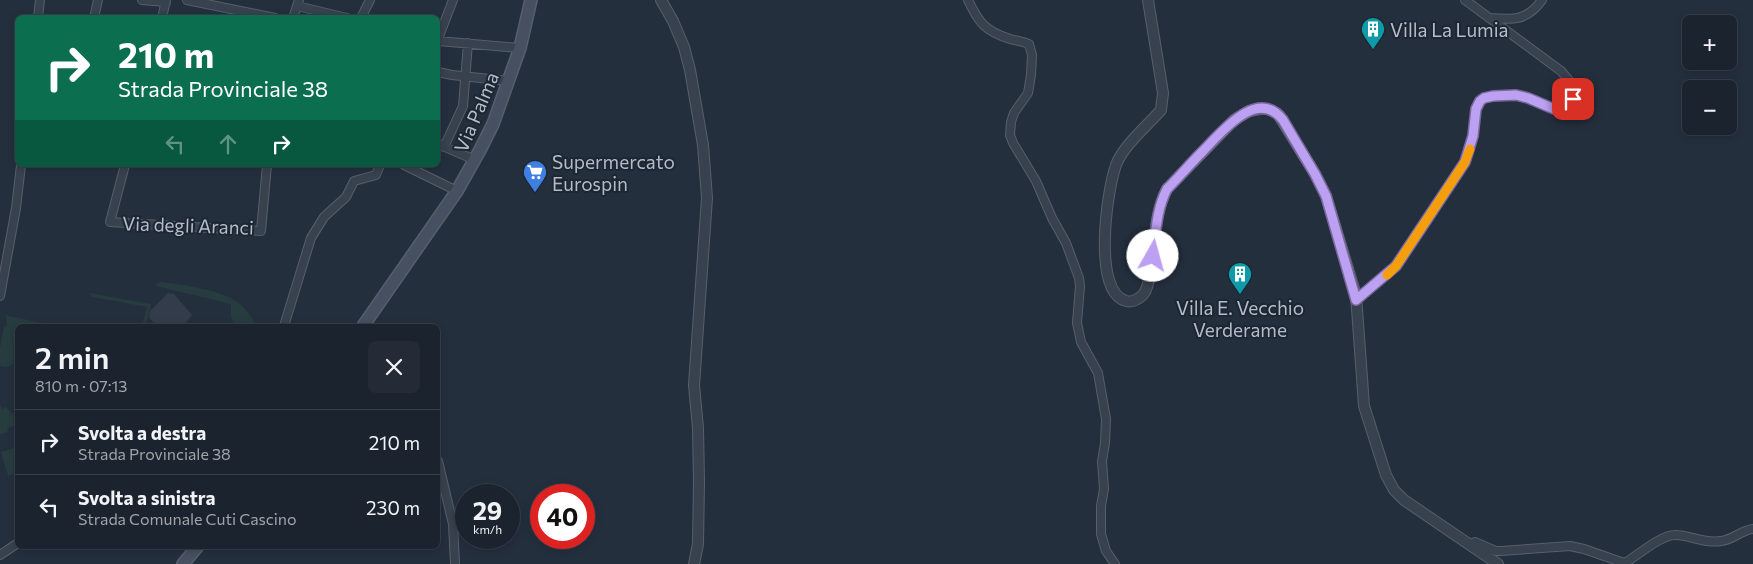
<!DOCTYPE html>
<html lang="it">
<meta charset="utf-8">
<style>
:root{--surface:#1b232e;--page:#242b36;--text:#f1f3f6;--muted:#a0a4aa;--line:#39404a}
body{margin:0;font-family:Commissioner,sans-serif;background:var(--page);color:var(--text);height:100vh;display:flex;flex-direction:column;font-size:19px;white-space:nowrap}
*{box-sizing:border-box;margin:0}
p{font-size:16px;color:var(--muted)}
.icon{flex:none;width:28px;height:28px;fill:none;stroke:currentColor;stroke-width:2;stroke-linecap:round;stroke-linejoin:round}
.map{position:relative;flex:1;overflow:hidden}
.side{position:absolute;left:15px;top:324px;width:425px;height:225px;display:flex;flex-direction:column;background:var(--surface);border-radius:8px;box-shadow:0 2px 8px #0003,0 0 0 1px var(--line)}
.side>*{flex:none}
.hud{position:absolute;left:15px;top:15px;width:425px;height:152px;border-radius:8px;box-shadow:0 2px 8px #0003,0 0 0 1px var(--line);background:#0b6e4f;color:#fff;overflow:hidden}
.controls{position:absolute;left:1682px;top:15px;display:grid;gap:10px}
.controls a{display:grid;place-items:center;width:55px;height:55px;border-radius:8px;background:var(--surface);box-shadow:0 2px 8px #0003,0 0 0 1px var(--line);font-size:25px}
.speed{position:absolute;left:455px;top:484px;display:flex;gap:10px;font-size:25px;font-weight:700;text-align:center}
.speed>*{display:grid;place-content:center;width:65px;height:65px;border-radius:50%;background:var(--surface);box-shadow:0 2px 8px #0003,0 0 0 1px var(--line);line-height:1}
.speed small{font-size:12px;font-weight:400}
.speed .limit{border:8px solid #d22;background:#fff;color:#111}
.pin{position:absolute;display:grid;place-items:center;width:42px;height:42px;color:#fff;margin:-21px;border-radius:10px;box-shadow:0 2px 8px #0006}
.me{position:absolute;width:55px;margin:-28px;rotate:7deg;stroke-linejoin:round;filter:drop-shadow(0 0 4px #0008)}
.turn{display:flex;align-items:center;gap:18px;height:105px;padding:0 20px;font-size:22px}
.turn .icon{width:65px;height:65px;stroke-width:2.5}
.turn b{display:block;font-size:35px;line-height:42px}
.lanes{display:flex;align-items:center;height:48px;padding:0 20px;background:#0003;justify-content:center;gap:25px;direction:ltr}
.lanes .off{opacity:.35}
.round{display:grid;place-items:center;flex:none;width:52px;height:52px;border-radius:8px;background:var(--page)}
.summary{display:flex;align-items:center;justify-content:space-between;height:85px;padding:0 20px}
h1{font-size:30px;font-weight:600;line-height:38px}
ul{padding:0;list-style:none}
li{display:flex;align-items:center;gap:15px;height:65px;padding:0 20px;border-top:1px solid var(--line)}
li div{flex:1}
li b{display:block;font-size:19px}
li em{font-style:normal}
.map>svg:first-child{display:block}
.airport{fill:#323c4b}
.green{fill:#263c3f}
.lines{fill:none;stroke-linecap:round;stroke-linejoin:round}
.minor-casing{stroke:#565f6c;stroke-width:10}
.tertiary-casing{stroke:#565f6c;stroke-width:12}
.secondary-casing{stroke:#565f6c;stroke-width:14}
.minor{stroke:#38414e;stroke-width:8}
.tertiary{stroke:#38414e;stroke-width:10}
.secondary{stroke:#465061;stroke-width:11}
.route-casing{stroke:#7a689d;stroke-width:12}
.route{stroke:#bca0f2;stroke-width:9}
.slow{stroke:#f59e0b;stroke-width:9}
.labels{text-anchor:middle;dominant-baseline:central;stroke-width:4;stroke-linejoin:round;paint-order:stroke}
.poi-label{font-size:19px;fill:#b4bcc9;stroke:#1d2633;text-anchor:start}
.street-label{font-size:19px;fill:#b4bcc9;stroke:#1d2633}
</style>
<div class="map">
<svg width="1753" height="564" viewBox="0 0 1753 564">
<rect width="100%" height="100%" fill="#242f3e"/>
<path class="airport" d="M168,293L174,294L192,315L184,326H157L149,318L150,311Z"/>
<path class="green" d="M161,282C181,284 226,291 240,304C247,310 252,319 258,326H234L231,316V304L156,286L157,283Z
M89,293L151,304L146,326H142L147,307L92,297Z
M6,314L9,316L42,323L40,326H18L17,360C11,366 9,368 0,366V348L4,327L7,326Z
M0,406L3,409L6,407L18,419L17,425L7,428L8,432L0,434Z
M17,447V473L8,476L1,452Z"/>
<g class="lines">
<g class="minor-casing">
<path id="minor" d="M142,0L166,2
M187,0L275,18
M968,0C979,23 985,31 1010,39C1017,41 1022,41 1029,44L1032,55L1031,75L1028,93L1014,113L1011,122L1010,135L1013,143L1036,181L1052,218L1066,243L1079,278L1080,286L1077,323L1081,342L1098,373L1106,419L1105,443L1102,461L1104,489L1101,506V534L1106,551L1115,564
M297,6L347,18
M38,18L40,0
M94,18L98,0
M162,18L166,0
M293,18L299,0
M361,18L370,0
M1489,18C1513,20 1527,21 1542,0
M438,39L453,0
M438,41L520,48
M438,72L452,75L509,81
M438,144L475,160
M444,147L463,106L468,43
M125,165L110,222L261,231L267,165
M404,165L457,191
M0,296L16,208L21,165
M1356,300L1396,266L1465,161L1473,135L1476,109L1480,101L1484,98L1493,96L1516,95L1528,98L1554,109L1566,106L1574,96L1573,85L1561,71L1465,0
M284,326L311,238L324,217L346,197L354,181L376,175L380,165
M438,461L453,524L455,564
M1470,545L1475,542L1496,551H1501L1570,546L1584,549L1627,564
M0,555L18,543
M1625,563C1638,555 1661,535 1675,535C1691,535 1704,544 1721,541C1733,540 1741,530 1753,529"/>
</g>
<g class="tertiary-casing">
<path id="tertiary" d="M661,0L673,21L684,47L690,70L703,145L707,198L694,385L698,428L699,482L698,544L694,564
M1148,0L1163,93L1161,110C1147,126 1123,146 1116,165C1107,190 1092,292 1126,301C1133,303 1141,298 1145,292C1150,282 1151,270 1152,259C1155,235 1156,210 1167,189L1234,120L1249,111L1261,109H1267L1278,114L1315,174L1326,196L1356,295L1364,406L1386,475L1394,490L1404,500L1498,564"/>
</g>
<g class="secondary-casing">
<path id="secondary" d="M363,326L457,191L480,150L493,124L520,48L531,0
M183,564L198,546"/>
</g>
<use href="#minor" class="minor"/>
<use href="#tertiary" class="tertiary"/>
<use href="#secondary" class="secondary"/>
</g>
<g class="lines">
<g class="route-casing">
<path id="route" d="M1153,256C1156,233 1156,210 1167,189C1179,177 1190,164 1202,152C1220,134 1257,86 1283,120L1315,174L1326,196L1356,300L1396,266L1465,162L1473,136L1476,109L1480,101L1484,98L1493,96L1516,95L1528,98L1554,109L1566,106L1573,99"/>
</g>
<use href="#route" class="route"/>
<path class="slow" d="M1387,275L1396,266L1465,162L1470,149"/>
</g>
<defs>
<g id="building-pin" transform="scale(1.25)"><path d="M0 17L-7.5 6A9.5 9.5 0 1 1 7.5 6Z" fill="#0f9aa8" stroke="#1d2633"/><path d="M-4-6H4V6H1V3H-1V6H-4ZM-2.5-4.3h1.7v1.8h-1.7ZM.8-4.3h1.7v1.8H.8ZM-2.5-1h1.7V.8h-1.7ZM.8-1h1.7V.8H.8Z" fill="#fff"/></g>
<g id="supermarket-pin" transform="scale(1.25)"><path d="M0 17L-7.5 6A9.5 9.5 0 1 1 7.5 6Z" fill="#3f7fe0" stroke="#1d2633"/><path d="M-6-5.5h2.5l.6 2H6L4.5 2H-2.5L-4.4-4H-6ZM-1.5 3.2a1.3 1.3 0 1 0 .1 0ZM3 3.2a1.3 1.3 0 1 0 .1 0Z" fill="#fff"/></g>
</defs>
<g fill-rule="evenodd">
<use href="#building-pin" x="1373" y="29"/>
<use href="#supermarket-pin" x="535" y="172"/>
<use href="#building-pin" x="1240" y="274"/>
</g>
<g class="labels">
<g class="poi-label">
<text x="1390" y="29">Villa La Lumia</text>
<text x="552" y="161">Supermercato<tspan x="552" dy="22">Eurospin</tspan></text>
<text x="1240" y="307" text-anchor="middle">Villa E. Vecchio<tspan x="1240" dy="22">Verderame</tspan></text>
</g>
<g class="street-label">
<text transform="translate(476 112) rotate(-67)">Via Palma</text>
<text transform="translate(188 225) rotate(2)">Via degli Aranci</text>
</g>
</g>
</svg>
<div class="controls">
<a>+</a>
<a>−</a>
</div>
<div class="speed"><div>29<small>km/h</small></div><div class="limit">40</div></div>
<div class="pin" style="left:1573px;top:99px;background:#d93025"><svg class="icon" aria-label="arrive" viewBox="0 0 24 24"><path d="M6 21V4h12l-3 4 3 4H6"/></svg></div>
<svg class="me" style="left:1153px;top:256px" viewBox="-20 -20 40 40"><circle r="19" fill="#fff"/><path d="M0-13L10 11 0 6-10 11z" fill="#bca0f2"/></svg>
<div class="hud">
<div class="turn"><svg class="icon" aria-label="right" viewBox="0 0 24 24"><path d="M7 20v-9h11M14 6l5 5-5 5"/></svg><div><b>210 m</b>Strada Provinciale 38</div></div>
<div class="lanes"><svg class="icon off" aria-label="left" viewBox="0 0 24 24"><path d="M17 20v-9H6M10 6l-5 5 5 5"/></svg><svg class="icon off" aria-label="ahead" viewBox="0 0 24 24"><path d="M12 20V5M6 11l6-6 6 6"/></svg><svg class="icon" aria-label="right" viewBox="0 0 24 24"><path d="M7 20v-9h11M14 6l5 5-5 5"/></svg></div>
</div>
<section class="side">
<div class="summary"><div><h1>2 min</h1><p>810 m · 07:13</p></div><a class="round"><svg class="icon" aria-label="close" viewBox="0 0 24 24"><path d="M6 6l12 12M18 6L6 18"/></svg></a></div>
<ul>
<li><svg class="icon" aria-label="right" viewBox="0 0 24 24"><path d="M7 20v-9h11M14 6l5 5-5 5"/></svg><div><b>Svolta a destra</b><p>Strada Provinciale 38</p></div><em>210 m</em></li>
<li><svg class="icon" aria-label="left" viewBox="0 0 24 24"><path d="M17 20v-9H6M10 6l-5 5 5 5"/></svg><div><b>Svolta a sinistra</b><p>Strada Comunale Cuti Cascino</p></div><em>230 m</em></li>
</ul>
</section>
</div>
